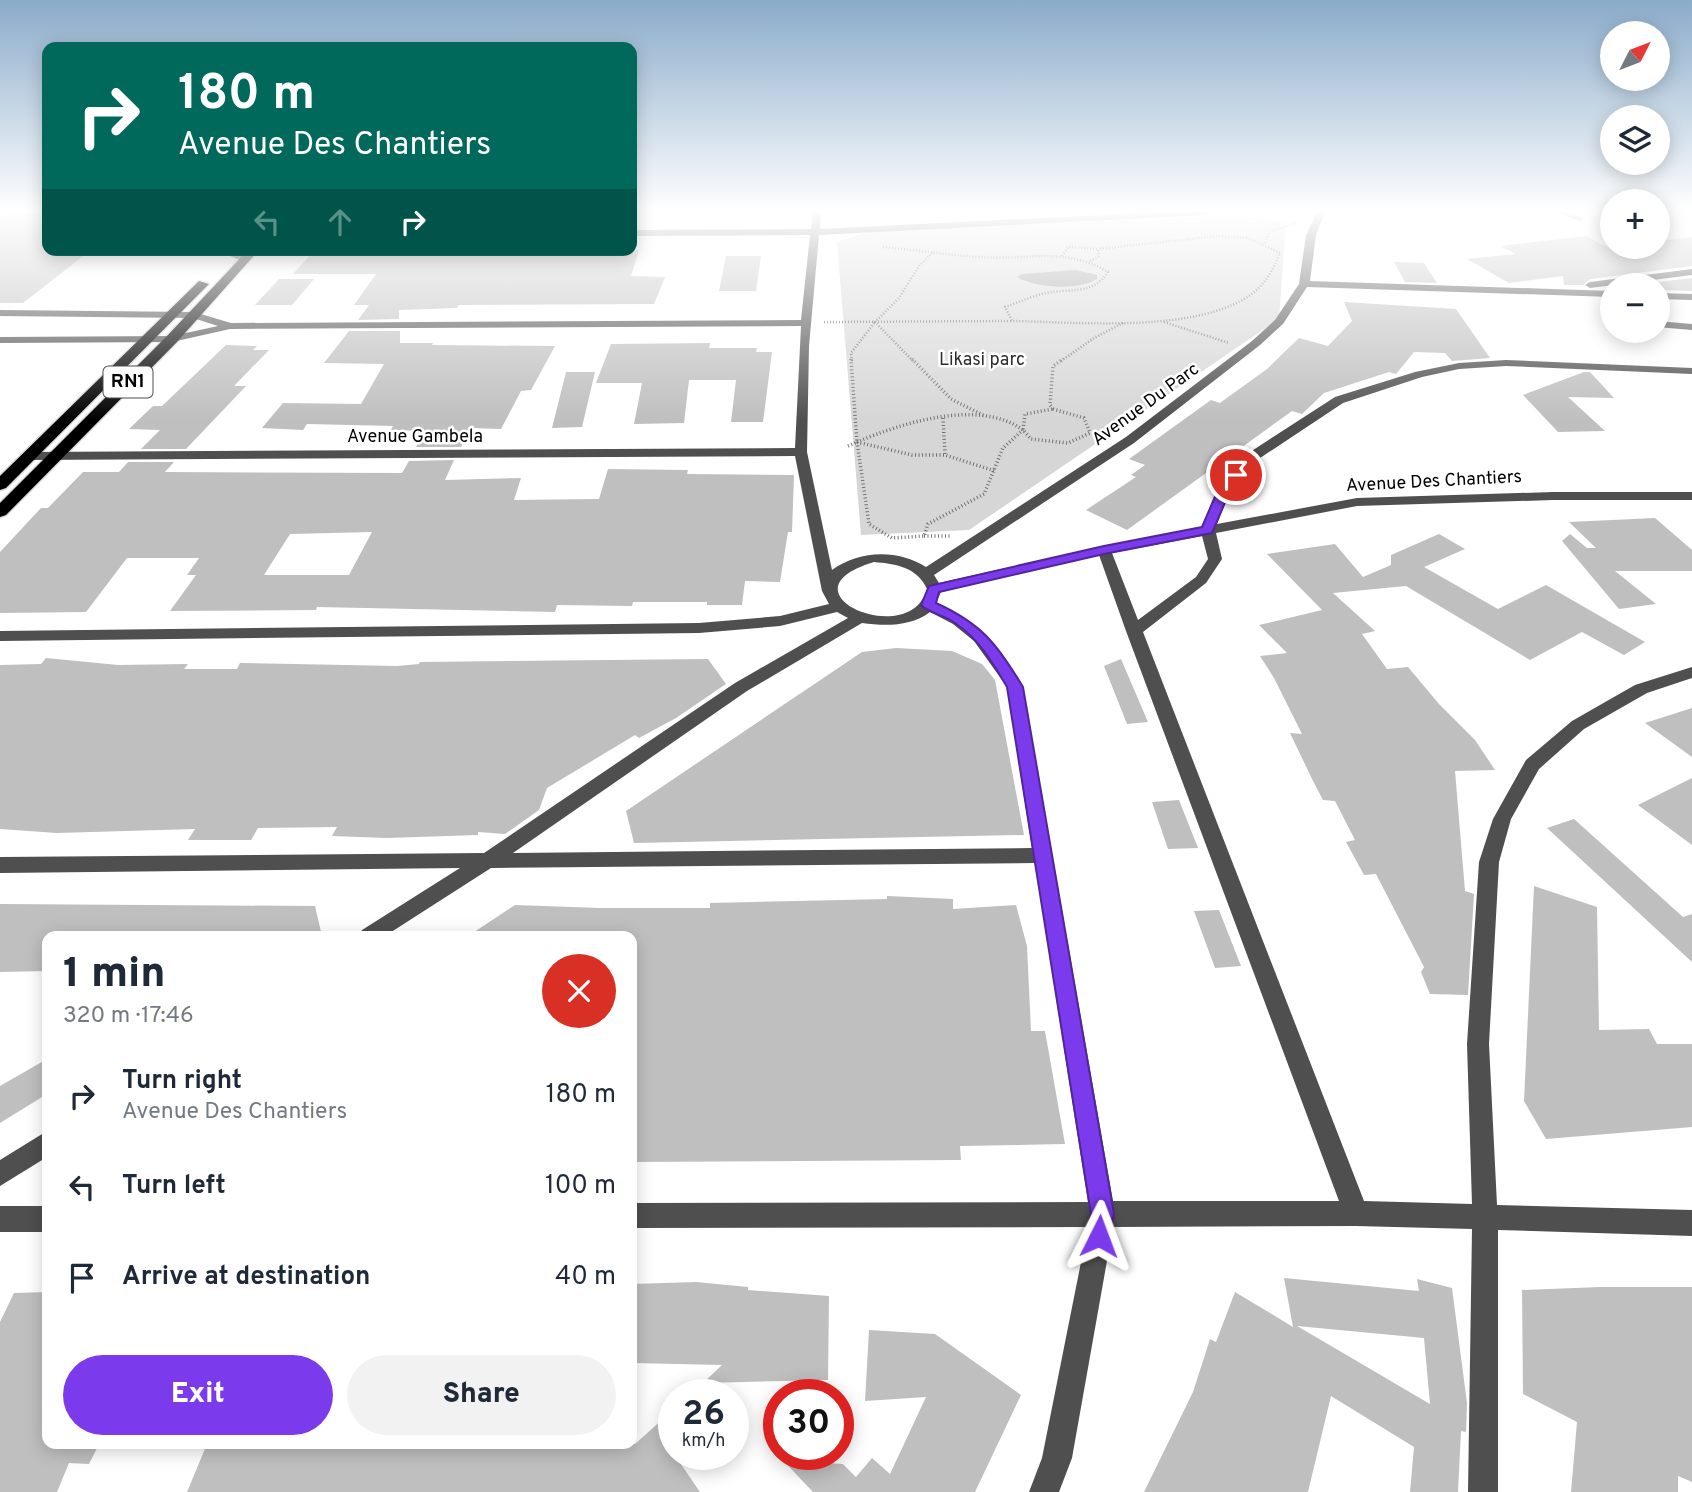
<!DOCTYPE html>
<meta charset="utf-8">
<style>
:root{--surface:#fff;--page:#f2f2f3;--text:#1f2937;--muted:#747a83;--accent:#7c3aed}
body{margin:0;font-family:Overpass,sans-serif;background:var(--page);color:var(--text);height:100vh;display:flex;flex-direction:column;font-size:26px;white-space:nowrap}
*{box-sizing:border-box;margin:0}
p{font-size:23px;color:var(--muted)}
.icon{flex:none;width:38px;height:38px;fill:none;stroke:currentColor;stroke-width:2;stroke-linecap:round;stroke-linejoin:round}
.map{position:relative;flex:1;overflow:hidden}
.panel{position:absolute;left:42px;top:931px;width:595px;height:518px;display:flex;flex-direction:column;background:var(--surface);border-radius:14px;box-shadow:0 4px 18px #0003}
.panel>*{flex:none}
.hud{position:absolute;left:42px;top:42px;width:595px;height:214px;border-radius:14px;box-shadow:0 4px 18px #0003;background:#00695c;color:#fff;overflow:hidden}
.needle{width:46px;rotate:48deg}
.tools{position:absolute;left:1600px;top:21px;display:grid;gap:14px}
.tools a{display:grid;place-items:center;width:70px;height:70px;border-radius:50%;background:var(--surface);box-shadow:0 4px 18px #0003;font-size:35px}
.speed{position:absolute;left:658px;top:1379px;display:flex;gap:14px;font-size:35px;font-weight:700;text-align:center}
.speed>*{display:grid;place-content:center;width:91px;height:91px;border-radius:50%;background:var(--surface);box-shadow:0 4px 18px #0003;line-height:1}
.speed small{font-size:18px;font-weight:400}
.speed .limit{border:10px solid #d22;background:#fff;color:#111}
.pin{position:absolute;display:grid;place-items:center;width:60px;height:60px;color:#fff;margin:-30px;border:4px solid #fff;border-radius:50%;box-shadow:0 2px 7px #0007}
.me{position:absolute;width:77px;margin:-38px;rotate:3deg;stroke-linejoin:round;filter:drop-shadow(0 0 5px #0008)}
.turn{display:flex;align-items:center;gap:24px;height:147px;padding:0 21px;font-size:32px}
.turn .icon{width:91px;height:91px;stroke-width:2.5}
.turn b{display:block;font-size:49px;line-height:60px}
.lanes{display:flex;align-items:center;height:66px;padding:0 21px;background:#0003;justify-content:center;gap:35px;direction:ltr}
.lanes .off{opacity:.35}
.round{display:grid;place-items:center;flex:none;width:74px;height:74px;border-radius:37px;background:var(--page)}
.head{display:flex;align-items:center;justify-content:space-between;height:119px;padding:0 21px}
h1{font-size:42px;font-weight:800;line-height:52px}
.primary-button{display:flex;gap:14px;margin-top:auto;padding:14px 21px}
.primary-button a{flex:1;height:80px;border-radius:42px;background:var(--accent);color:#fff;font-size:28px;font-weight:800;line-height:80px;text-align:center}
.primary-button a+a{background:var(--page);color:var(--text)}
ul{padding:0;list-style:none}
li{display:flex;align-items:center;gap:21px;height:91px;padding:0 21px}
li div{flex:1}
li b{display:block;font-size:26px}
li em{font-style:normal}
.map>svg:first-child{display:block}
.green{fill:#d6d6d6}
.water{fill:#9d9d9d}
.building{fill:#bfbfbf;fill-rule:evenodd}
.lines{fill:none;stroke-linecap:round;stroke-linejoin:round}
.highway-casing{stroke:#dbdbdb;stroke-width:3}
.path-far1{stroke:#717171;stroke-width:2.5;stroke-dasharray:1 2;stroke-linecap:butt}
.path{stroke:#717171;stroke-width:3.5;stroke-dasharray:1 2.5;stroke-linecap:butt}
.minor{fill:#4f4f4f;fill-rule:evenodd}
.highway{fill:#000;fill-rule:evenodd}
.route{fill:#7c3aed;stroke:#51269a;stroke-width:2}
.labels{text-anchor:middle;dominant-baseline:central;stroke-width:5;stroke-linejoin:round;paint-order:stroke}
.far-park-label{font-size:18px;fill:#2d2d2d;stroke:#fff}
.far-street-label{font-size:18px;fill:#000;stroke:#fff}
.shield{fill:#fff;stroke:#4c4c4c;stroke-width:2}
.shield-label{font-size:19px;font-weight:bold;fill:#000}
</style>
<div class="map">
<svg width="1692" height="1492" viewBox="0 0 1692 1492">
<rect width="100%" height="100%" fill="#fff"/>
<path class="green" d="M1234,215L1286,223L1279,319L969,530L861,535L837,242L870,231Z"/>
<path class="water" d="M1076,270L1097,275V279C1077,291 1037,288 1017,277L1022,274Z"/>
<path class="building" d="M31,212H47V250H91L23,303H0V216Z
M1586,236L1605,246L1612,247H1657V241L1692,237V266L1590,279L1583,285H1564L1563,276L1509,283L1467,259L1516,254L1500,246Z
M639,250L631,276L665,277L654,304L459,305L457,308L399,310V319L358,320L369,305H354L376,274H293L314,251Z
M726,256H761L756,291H719Z
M1394,262L1424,263L1437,283L1405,282Z
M1692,278V291L1657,290V285H1632Z
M279,279H314L292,305H255Z
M1344,302L1456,309L1490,358L1452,361L1445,353L1414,352L1396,374L1389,372L1324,393L1302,414L1292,411L1127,530L1086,510L1136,477L1131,475L1145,465L1129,459L1211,400L1220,403L1267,369L1299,338L1328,346L1352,321Z
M349,331H400V343H433L432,345L555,346L531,390L521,391L501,429L471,428L461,447H416L425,431L391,430L393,426L307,424L303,430L262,428L283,403L361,404L384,364L324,363Z
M710,343L709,348H757L756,352H772L763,422H731L736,380H689L684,423L634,424L642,383H596L611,344Z
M226,345L257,346L253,350H269L234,386H246L186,449H141L160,430L129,429L153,406H162Z
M566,372H595L582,427L552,428Z
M1584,372H1590L1614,398L1568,397L1605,431L1558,432L1523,395Z
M454,460L445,480L521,478L514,500L599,499L608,469L688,470L687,474L794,475L792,532H788L780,582L745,581L742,605H707V602H633L632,606L557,605L555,612L317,607L316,610L170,611L196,575H187L199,558H127L86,612L0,613V552L41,508H48L83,472H119L128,462H174L165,472L402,473L409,461ZM372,532L349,575H264L290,534Z
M1655,518L1692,550V571H1615L1656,604L1619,609L1562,541L1570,534L1587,548H1596L1569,522Z
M1439,534L1465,549L1424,567L1498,609L1546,585L1645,642L1624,655L1582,632L1530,660L1406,586L1333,593L1375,631L1362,634L1387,669L1408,667L1439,704L1475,740L1495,770L1455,771L1465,891L1474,894L1468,995L1430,994L1421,972L1424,967L1376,874L1364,875L1346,842L1355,840L1335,801L1323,800L1313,781L1290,733L1302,734L1274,678L1260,656L1287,653L1259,625L1322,610L1267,554L1335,544L1363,577L1391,565V555Z
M896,648L952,651L982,664L995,680L1024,835L634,843L626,811L862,652Z
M46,658L118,665L188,664L184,669H237L240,663L397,666L419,664L420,662L708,659L726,684L676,718L639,738L635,735L547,788L539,810L505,834L478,832V835L387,838L332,836L337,827L258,828L251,840H188L195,829L57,833L0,829V665L41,664Z
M1121,659L1148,722L1127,724L1104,666Z
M1692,708V757L1645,723Z
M1692,778V845L1638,805Z
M1179,800L1198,848L1168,849L1152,802Z
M1574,819L1683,917L1692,914V962L1547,828Z
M1534,886L1597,907L1599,1030L1649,1029L1657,1044H1692V1127L1546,1139L1524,1101Z
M887,896L953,899V909L1016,905L1027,946L1031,1031H1045L1065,1144L960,1146L961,1160L632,1162V936H468L515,905L599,908H710V903L887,899Z
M0,904L315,906L322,936H47V971L0,972Z
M1219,910L1241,966L1215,968L1194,911Z
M47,1059V1094L0,1123V1086Z
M1284,1278L1419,1291L1417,1279L1452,1288L1467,1403L1466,1432L1461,1431L1458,1492H1410L1414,1447L1331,1396L1308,1492H1144L1193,1392L1210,1339L1216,1342L1235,1292L1293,1327ZM1297,1326L1424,1338L1430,1404Z
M696,1282L748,1287V1290L829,1296L828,1380L703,1383L722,1365L632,1363V1284Z
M1600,1287H1692V1482L1678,1476V1492H1571L1577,1422L1523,1394L1522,1290Z
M47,1292V1444H99L89,1464L69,1463L57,1492H0V1322L14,1293Z
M869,1330L935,1334L1021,1395L975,1492H813L777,1454H827L826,1463L843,1464L856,1477L872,1458L890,1474L926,1397L865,1401Z
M674,1409V1454L700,1492H187L207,1444H635Z"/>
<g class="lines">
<g class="highway-casing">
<path id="highway" d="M248,250H259L177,342L6,515L0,517V503L167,336Z
M199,281L209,284L6,488L0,490V476Z"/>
</g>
<path class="path-far1" d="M1265,243L1269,232L1297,223
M883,247C916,250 948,255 981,257C1026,260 1067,247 1108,272C1091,297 1068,287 1042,294C1030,297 1017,303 1005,307L1012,321C1078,322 1199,334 1253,293C1266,283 1274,268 1280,253L1248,238L1218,236L1098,249
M1062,256L1068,247L1098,249L1099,256L1090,261
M824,322L1012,321
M1164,322L1229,343
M852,361L851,353L875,322
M913,361L875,322L899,298L919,266L934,251
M1061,361L1094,338L1125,322"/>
<path class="path" d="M851,359L857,442
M912,359L951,399L985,416
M1053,409L1050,405L1053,366L1063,359
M1053,409L1084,418L1090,433L1068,443L1031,439L1023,430L1025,414Z
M943,418L945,455L995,471
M857,442L912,455H945
M857,442L869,524L892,538L924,536L928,524L984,494L1003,448L1023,430
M857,442C902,423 979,398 1023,430
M848,446L857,442
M924,536H950"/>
<path class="minor" d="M813,212H821L820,229L1158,212H1211L1207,215L819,235L809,346L807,452L832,570C859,550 898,549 926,567L1126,437L1252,341L1275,320L1299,284L1306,235L1317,212H1325L1316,235L1310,281L1612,291V297L1307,287L1283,324L1260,345L1134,443L934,575L939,583L1104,546L1202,527L1219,485L1247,454L1335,397L1415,372L1459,363L1506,360L1692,368V374L1506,366L1459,369L1422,377L1343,403L1257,460L1232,486L1217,524L1357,498L1553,492H1692V500H1553L1357,506L1216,533L1222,559L1206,583L1143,632L1364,1201L1472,1204L1467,1044L1479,862L1493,819L1526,760L1572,721L1635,685L1692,667V678L1647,693L1584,729L1539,769L1511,819L1499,862L1489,1044L1497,1205L1692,1210V1236L1498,1230V1492H1468L1472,1229L1356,1226L1113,1227L1072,1458L1059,1492H1029L1042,1458L1088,1227L632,1228V1203L1088,1202L1035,863L491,868L385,936H359L362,930L460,868L0,873V857L484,853L735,683L848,618L837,612L780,626L699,633L0,641V631L699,623L780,616L829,604L822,591L795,456L29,460L23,456L29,452L795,448L801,326L230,329L172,342L0,343V337L172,336L218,326L193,318L0,316V310L194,312L231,323L801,320L810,235L632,236V230L811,229ZM1202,536L1208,559L1196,577L1138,620L1112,553ZM1099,555L1126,631L1339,1201H1113L1023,687C999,646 980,623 936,603L941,592ZM874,562C896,564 917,567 927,589C911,651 774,592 874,562ZM930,612L953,624L974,641L1007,687L1032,848L513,853L747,691L862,623C885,626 910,627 930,612Z
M1556,212H1569L1584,218L1580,221Z
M216,250H230L250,259L242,261Z
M1692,269V275L1590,288L1585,285L1590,282Z
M1657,293L1692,294V300L1657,299Z
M1657,321L1692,324V330L1657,327Z
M47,1131V1157L0,1186V1160Z
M0,1206H47V1232H0Z"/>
<use href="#highway" class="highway"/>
</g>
<linearGradient id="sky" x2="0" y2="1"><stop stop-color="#8aabca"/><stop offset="0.5" stop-color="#fff"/><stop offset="1" stop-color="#fff" stop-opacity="0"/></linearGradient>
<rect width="1692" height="421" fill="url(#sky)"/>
<path class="route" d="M1231,472L1242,475L1232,486L1212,533L1104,554L939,592L936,603C982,624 997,644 1023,687L1114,1214L1107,1244L1099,1247L1091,1244L1087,1236L1091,1214L1007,687C993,663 979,639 955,623C945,615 930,614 921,605L929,586L1104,546L1202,527L1220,485Z"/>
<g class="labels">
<g class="far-park-label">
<text x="982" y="360">Likasi parc</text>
</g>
<g class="far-street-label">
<text transform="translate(1146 405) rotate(-36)">Avenue Du Parc</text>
<text x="415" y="437">Avenue Gambela</text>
<text transform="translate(1434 482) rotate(-3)">Avenue Des Chantiers</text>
</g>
<rect class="shield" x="103.5" y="366.5" width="49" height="31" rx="5"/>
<g class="shield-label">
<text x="128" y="382">RN1</text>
</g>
</g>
</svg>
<div class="tools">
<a><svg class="needle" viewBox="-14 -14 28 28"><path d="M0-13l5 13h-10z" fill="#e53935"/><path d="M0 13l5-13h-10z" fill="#747a83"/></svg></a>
<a><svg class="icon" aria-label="layers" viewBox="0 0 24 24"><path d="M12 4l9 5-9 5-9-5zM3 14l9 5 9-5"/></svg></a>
<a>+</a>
<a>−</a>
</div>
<div class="speed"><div>26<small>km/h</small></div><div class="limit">30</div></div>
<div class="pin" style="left:1236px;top:475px;background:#d93025"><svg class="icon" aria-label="arrive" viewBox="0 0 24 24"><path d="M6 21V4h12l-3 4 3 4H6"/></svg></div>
<svg class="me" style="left:1099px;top:1236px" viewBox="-20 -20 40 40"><path d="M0-17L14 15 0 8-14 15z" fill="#7c3aed" stroke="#fff" stroke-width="4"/></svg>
<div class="hud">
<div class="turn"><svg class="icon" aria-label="right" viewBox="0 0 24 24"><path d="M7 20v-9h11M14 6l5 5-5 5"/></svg><div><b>180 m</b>Avenue Des Chantiers</div></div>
<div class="lanes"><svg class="icon off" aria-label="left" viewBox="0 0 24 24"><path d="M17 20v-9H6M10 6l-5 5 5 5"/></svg><svg class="icon off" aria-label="ahead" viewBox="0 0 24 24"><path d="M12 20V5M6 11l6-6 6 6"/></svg><svg class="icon" aria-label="right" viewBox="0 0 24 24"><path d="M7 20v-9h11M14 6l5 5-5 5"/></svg></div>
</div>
<section class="panel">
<div class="head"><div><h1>1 min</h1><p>320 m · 17:46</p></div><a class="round" style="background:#d93025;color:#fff"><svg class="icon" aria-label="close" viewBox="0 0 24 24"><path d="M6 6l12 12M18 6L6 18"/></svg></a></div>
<ul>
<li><svg class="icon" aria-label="right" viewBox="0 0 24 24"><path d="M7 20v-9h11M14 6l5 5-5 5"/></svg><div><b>Turn right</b><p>Avenue Des Chantiers</p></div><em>180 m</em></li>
<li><svg class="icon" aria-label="left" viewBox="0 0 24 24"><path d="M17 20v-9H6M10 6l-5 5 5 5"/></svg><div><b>Turn left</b></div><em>100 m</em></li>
<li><svg class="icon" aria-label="arrive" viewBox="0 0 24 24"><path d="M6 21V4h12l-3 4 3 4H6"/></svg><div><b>Arrive at destination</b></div><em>40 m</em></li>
</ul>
<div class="primary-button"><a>Exit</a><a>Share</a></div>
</section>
</div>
